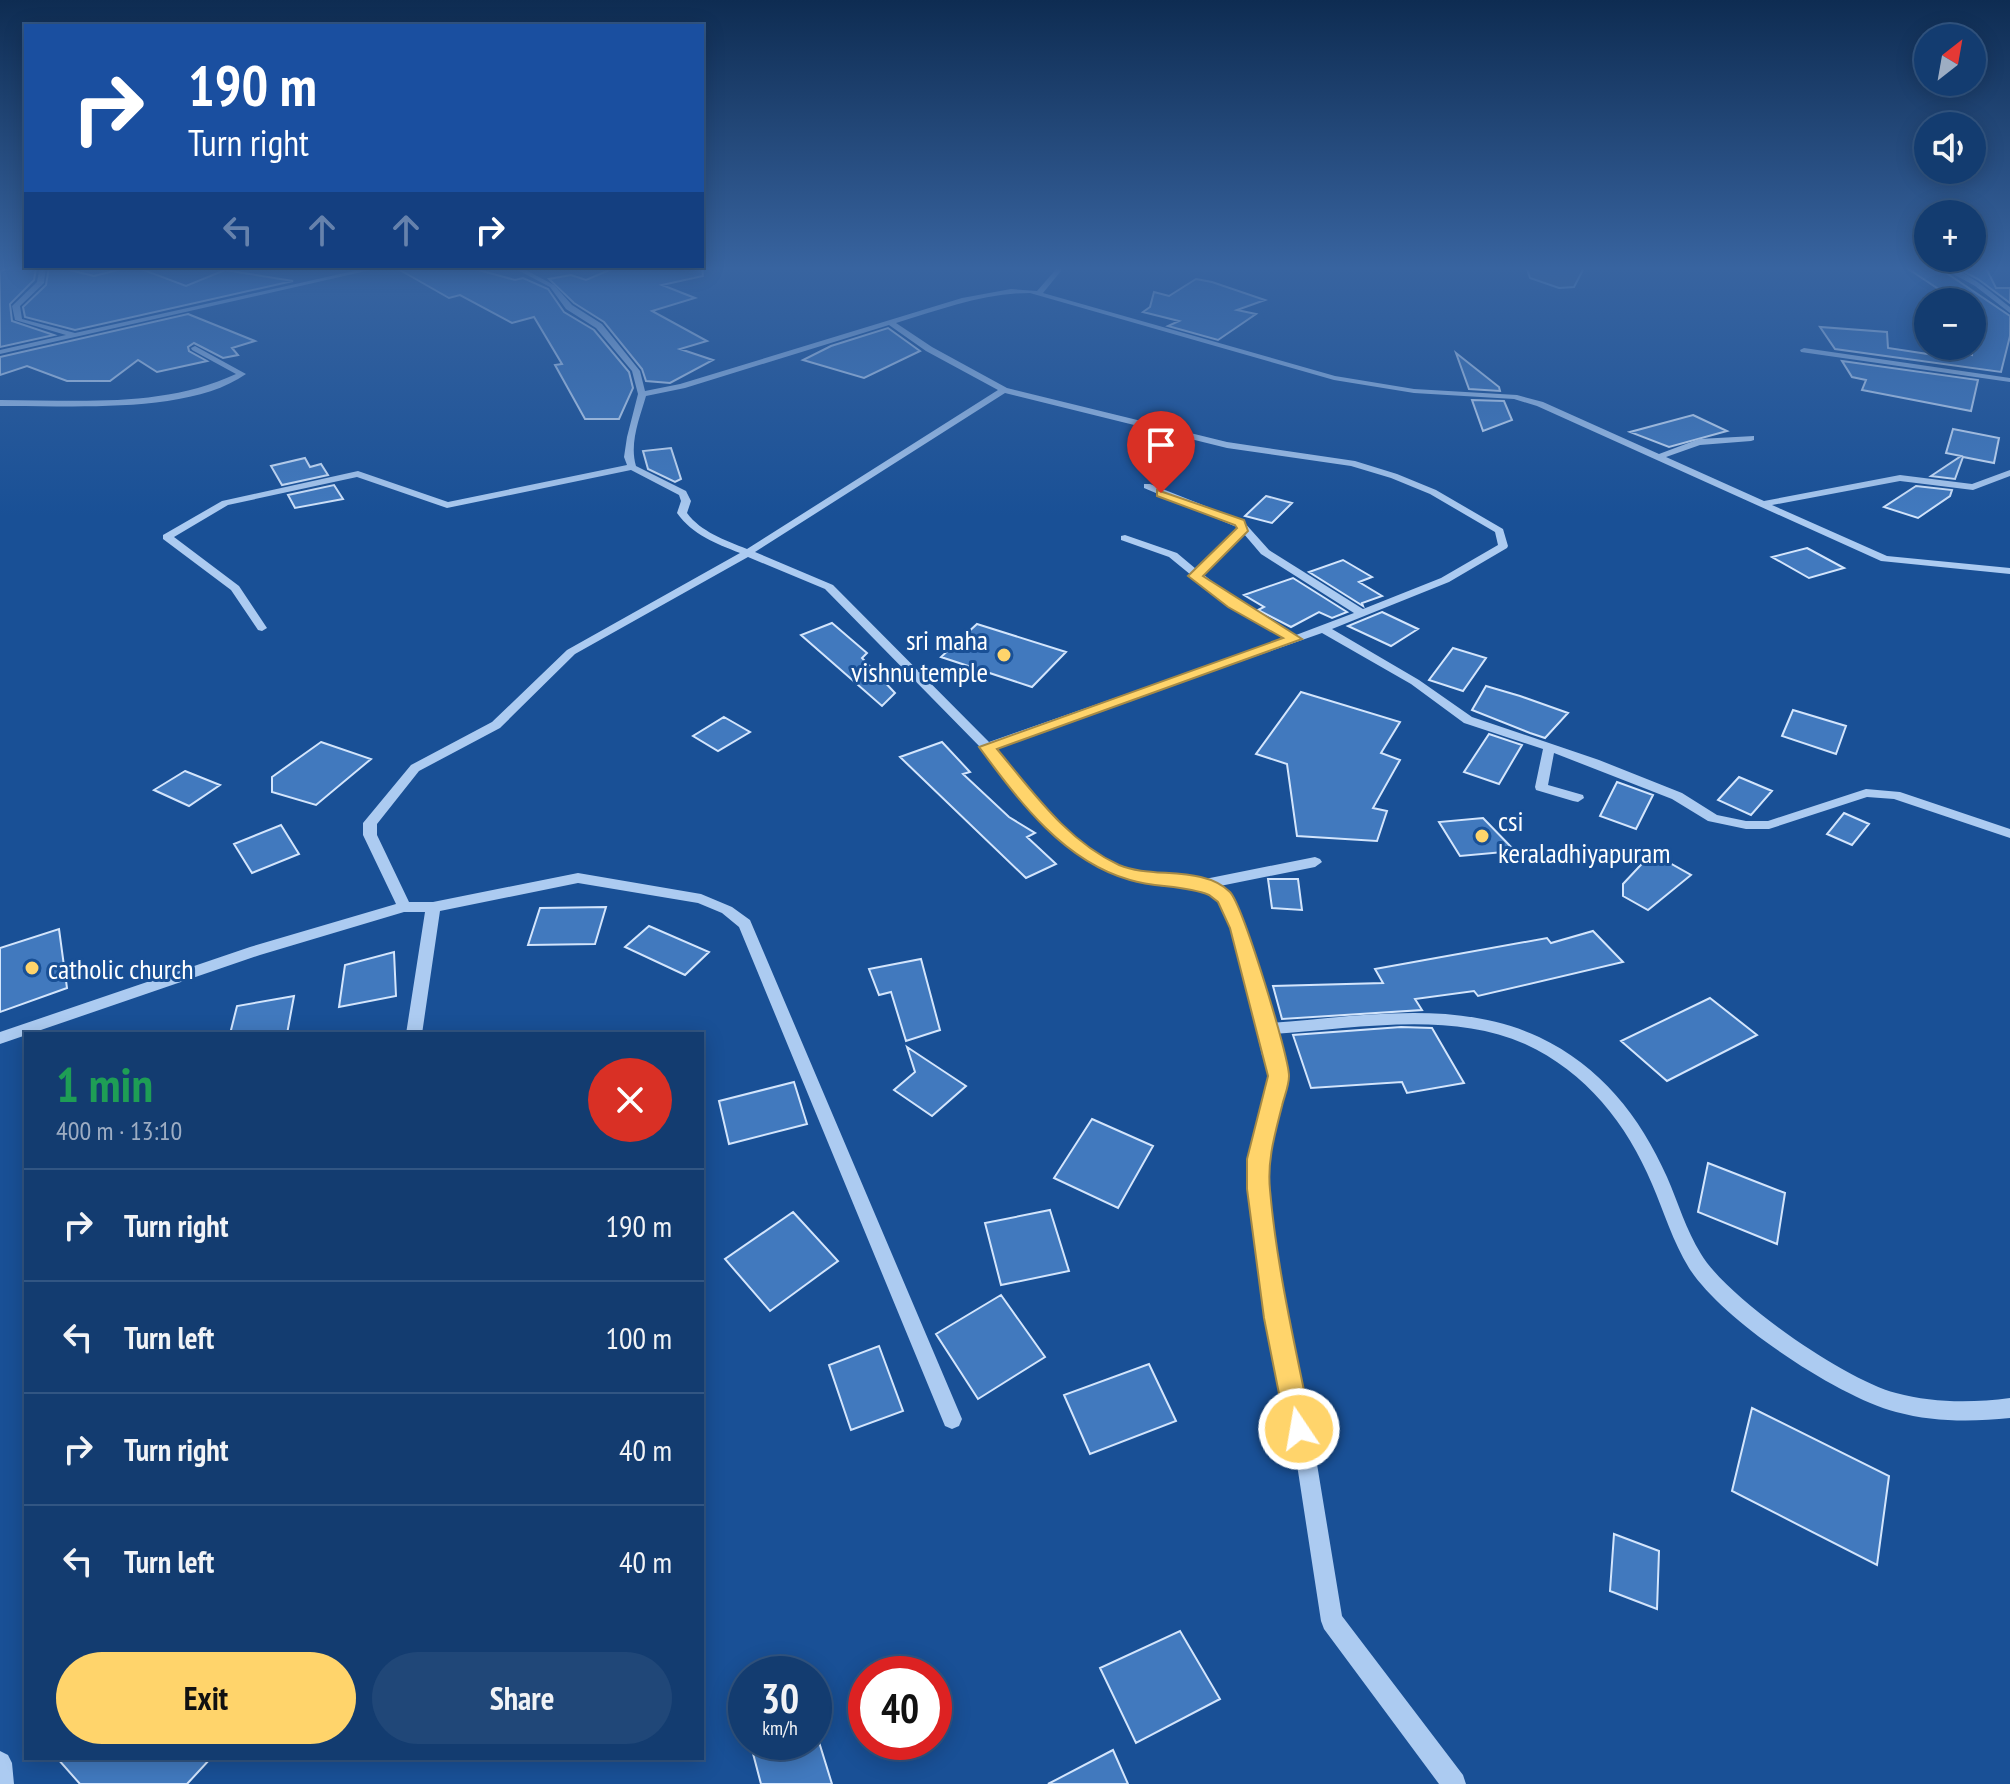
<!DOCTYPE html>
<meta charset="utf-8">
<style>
:root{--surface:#133c70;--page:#204778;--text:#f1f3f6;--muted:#9dadc3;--line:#325683;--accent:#ffd46b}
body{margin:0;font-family:"PT Sans Narrow",sans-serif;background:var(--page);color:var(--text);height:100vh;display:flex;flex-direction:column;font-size:30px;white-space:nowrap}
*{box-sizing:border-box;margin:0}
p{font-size:26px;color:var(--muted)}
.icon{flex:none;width:44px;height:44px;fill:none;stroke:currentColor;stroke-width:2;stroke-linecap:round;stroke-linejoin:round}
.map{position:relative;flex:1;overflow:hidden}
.side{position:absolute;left:24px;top:1032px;width:680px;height:728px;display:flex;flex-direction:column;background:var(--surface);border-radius:0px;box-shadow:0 4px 20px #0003,0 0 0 2px var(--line)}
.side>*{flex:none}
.guide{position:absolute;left:24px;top:24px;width:680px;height:244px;border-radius:0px;box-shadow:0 4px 20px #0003,0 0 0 2px var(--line);background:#1a4fa0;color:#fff;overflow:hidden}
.needle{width:52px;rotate:31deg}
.fabs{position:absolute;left:1914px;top:24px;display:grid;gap:16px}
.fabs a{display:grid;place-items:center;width:72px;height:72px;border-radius:50%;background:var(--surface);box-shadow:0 4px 20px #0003,0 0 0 2px var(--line);font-size:40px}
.speed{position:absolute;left:728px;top:1656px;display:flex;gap:16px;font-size:40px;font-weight:700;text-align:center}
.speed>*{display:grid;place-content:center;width:104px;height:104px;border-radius:50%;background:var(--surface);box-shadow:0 4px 20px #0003,0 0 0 2px var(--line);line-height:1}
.speed small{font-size:20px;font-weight:400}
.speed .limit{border:12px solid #d22;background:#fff;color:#111}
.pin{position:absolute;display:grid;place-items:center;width:68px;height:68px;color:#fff;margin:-82px -34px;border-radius:50% 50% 50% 0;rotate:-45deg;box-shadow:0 0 8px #0007}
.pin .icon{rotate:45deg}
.me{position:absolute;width:88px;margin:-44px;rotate:348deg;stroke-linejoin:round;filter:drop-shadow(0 0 6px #0008)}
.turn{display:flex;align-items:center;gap:28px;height:168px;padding:0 32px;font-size:36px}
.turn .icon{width:104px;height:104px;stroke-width:2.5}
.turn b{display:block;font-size:56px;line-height:68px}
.lanes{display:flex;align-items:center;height:76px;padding:0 32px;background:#0003;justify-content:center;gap:40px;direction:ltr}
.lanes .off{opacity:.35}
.round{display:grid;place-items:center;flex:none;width:84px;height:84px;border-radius:42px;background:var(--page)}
.overview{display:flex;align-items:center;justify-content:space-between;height:136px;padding:0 32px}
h1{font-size:48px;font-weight:700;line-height:60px;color:#1e9e55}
.button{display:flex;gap:16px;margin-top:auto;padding:16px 32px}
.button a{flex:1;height:92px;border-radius:48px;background:var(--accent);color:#111;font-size:32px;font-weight:700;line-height:92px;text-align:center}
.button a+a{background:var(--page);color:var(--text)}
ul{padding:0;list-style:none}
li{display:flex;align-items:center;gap:24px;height:112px;padding:0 32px;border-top:2px solid var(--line)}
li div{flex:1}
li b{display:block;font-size:30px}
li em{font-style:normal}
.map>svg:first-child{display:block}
.water{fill:#386093;stroke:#9ec6f3;stroke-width:2}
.building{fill:#4179be;stroke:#d3e5fc;stroke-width:2}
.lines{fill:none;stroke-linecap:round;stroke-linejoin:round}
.minor{fill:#accbf1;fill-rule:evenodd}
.route{fill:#ffd46b;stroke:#a68a46;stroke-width:2}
.poi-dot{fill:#ffd46b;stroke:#195096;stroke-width:3}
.labels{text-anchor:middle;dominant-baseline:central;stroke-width:6;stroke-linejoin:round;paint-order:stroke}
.poi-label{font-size:28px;fill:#fff;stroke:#195096;text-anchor:start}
</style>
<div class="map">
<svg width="2010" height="1784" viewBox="0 0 2010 1784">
<rect width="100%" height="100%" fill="#195096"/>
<path class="water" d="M1526,266H1585L1574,287L1559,288L1530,278Z"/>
<path class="building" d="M17,266L36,269L34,280L10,304L12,321L54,335L0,347V271Z
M53,266L94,276L133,266L186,286L225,270L293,281L75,330L25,317L23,307L46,285L49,267Z
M393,266H464L515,280L523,278L548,289L564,312L594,330L629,372L633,388L619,419H585L555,365L562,364L534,317L512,323L460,295L449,298Z
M619,266H702L703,276L662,285L695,298L652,311L707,341L680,349L713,360L670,383L646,381L642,369L604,322L574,303L549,279L571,275L586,280Z
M1904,266H1936L2010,316V336L2001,372L1835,349L1820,327L1887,332L1888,348L1941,356V350L1972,355V302H1958Z
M1953,266H1985L1996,288H2010V303L1978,279Z
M1196,279L1212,282L1265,300L1237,310L1256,314L1218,340L1168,326L1179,321L1143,312L1150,307L1154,292L1169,296Z
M188,314L255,341L232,348L238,355L223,358L194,343L188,347L189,351L207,361L157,372L138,360L110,381H67L27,366L0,375V357Z
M888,328L920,351L864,378L803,360L831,346Z
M1456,353L1499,387L1500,391L1469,389Z
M1842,361L1978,380L1971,411L1862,390L1866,380L1852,377Z
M1472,400L1504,401L1512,420L1483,431Z
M1693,415L1727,431L1669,447L1630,432Z
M1953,429L1999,438L1994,463L1963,457L1955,479L1931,476L1961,456L1946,453Z
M671,448L681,479L675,482L648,469L643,451Z
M305,458L310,467L321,464L328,475L282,485L271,466Z
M334,485L343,499L295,508L288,495Z
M1916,486L1952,490L1950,496L1918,518L1884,507Z
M1266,496L1292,503L1272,523L1245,516Z
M1807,548L1844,568L1809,578L1772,557Z
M1343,560L1372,577L1359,582L1382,596L1362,603L1363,606L1309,572Z
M1293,578L1347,612L1332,618L1319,612L1291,627L1258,610L1264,607L1244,595Z
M1382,612L1418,629L1391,646L1348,626Z
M832,623L867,653L862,658L895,693L882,706L801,635Z
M977,624L1066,652L1032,687L941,657Z
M1453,648L1486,658L1463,691L1429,680Z
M1486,686L1520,696L1568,713L1545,738L1530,733L1472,710Z
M1301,692L1400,722L1381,753L1400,760L1373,808L1387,811L1377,841L1297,836L1287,764L1256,754Z
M1793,710L1846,726L1836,754L1782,736Z
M724,717L750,732L718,751L693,736Z
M1489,734L1522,745L1499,784L1464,772Z
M321,742L371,759L316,805L272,792V777Z
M942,742L970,772L963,774L1009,817L1035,833L1027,837L1056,864L1026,878L900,757Z
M185,771L220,785L189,806L154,790Z
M1739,777L1772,791L1751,815L1718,800Z
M1617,782L1653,795L1636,829L1600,816Z
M1844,813L1869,824L1852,845L1827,834Z
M1483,818L1515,851L1460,856L1439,822Z
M281,825L299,854L252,873L234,844Z
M1652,853L1691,875L1648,910L1623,896V884Z
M1268,879H1298L1302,910L1272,908Z
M606,907L595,944L528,945L540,908Z
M649,926L709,952L685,975L625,947Z
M59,929L67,988L0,1012V948Z
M1593,931L1623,962L1478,996L1474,991L1415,999L1422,1010L1282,1019L1273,986L1383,983L1375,969L1547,938L1551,943Z
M394,952L396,996L339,1007L345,965Z
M921,959L940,1030L906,1041L891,992L879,995L869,969Z
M294,996L287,1034H230L237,1006Z
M1710,998L1757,1035L1667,1081L1621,1041Z
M1401,1027L1432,1028L1464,1083L1407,1093L1402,1082L1311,1088L1293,1035Z
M907,1047L966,1086L932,1116L894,1090L915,1072Z
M794,1082L807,1124L729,1144L719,1101Z
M1092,1119L1153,1146L1118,1208L1054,1178Z
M1708,1163L1785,1193L1777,1244L1698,1212Z
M1050,1210L1069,1271L1001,1285L985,1223Z
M793,1212L838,1261L770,1311L725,1259Z
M1001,1295L1045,1357L978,1399L936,1334Z
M879,1346L903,1411L851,1430L829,1365Z
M1149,1364L1176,1421L1090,1454L1064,1395Z
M1752,1408L1889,1476L1877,1565L1732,1491Z
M1614,1534L1659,1551L1657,1609L1610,1591Z
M1180,1631L1220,1699L1136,1743L1100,1668Z
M750,1742H819L832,1784H761Z
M1113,1750L1128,1784H1048Z
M57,1758H211L187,1784H80Z"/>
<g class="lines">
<path class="minor" d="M40,266H46L44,283L20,306L22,319L75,333L376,266H388L0,354V350L66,335L15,320L12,306L37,282Z
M510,266H518L554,285L572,305L602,324L640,371L645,391L680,384L962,298L1011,289L1037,291L1059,266H1065L1043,293L1335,376L1414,389L1517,395L1543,402L1659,454L1699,439L1754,436V440L1751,441L1700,445L1666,457L1764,501L1900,475L1972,484L2010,470V476L1973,490L1900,481L1772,505L1887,556L2010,568V574L1881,561L1537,406L1514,399L1414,393L1334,380L1030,293C984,293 940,310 896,323L932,347L1007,388L1227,442L1355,461L1397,474L1436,490L1503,529L1508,546L1507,548L1449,582L1332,629L1419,680L1472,717L1599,760L1682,793L1717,815L1746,821H1768L1866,789L1900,792L2010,829V838L1894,799L1867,797L1769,829H1746L1708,821L1672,799L1554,753L1548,785L1583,795L1584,798L1578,802L1573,801L1536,790L1535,787L1543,749L1464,723L1411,684L1322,633L995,748L1059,825L1093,852L1119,866L1160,876L1200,880L1315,857L1320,859L1322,862L1315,867L1215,887L1230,895L1246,928L1270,1023C1357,1017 1456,998 1539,1037C1600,1066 1640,1116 1667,1177C1678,1202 1686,1230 1701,1254C1728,1299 1845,1380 1896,1393C1933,1403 1972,1403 2010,1398V1418C1972,1422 1933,1422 1896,1412C1836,1396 1722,1320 1689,1268C1673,1242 1664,1212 1652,1184C1627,1124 1586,1072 1525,1044C1448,1010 1354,1029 1273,1034L1278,1055L1287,1076L1267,1159V1189L1285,1318L1316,1458L1342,1616L1463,1775L1466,1784H1439L1324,1629L1321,1621L1296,1458L1267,1318L1249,1189V1159L1271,1076L1262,1055L1232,928L1219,901L1197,889L1160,886L1109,872L1083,858L1049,831L983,750L825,589L748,557L575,654L500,728L419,771L377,824V835L409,902H433L578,873L701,894L732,907L750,920L962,1419L959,1426L952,1429L945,1426L739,927L722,913L698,903L578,883L440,911L422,1034H406L425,912H404L260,955L0,1044V1032L250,947L396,904L363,835V823L411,765L492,722L567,650L740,553C715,543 693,535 677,513L681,501L679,495L631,470L447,508L357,477L228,505L174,537L239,586L267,628L262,631L258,630L231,590L163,539V535L222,501L358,471L448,502L627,465L624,457L627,437L638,394L632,371L596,328L566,309L550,287ZM889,325L926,351L998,390L747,549C725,540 701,532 687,513L691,501L686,491L636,466C629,443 640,417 646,396L685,388ZM1005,393L1227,448L1351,466L1391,478L1430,494L1495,532L1498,545L1441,578L1363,609L1269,550L1243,521L1150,484H1144V488L1239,528L1196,569L1177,553L1125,535L1121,536V540L1169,557L1191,575V578L1196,579L1229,606L1286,638L989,742L833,585L755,552ZM1244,534L1261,554L1354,613L1296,635L1237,602L1203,574Z
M1939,266C1962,266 1992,293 2010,307V313L1975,286Z
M195,346L246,374C188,415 69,405 0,406V400C79,400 163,408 236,374L192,350L191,348Z
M1804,348L2010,378V382L1801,352L1800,350Z
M0,1751L8,1755L12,1763L14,1784H0Z"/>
</g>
<linearGradient id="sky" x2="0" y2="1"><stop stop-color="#0e2c52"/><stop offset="0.52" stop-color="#3864a0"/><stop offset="1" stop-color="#3864a0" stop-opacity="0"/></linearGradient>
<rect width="2010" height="516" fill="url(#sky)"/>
<path class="route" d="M1157,490L1244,520L1248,531L1203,576L1302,639L997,749C1033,792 1067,841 1119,865C1152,879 1203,865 1230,892C1243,906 1289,1056 1289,1076C1289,1086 1284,1097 1282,1106C1275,1134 1267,1160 1270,1190C1277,1270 1296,1350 1312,1429L1309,1438L1299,1441L1290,1438L1286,1429L1264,1318L1247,1189V1159L1268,1076L1230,928L1218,902L1209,895C1184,885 1156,888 1130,880C1063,861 1019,801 979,747L1283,638L1228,607L1188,576L1237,528L1235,525L1157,496Z"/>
<g class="poi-dot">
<circle cx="1004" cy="655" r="8"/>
<circle cx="1482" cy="836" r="8"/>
<circle cx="32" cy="968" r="8"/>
</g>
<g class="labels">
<g class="poi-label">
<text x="988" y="639" text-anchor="end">sri maha<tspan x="988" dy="32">vishnu temple</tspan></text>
<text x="1498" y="820">csi<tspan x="1498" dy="32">keraladhiyapuram</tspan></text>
<text x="48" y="968">catholic church</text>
</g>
</g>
</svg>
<div class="fabs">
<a><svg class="needle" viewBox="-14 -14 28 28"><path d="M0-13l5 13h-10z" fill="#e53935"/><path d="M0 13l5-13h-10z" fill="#9dadc3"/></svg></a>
<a><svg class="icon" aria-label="sound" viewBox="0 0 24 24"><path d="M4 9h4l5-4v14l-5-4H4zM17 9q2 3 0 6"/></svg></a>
<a>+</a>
<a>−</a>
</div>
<div class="speed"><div>30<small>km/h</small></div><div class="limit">40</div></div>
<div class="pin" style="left:1161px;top:493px;background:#d93025"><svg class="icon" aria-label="arrive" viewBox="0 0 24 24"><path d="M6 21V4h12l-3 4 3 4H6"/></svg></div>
<svg class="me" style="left:1299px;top:1429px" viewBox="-20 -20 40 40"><circle r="17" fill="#ffd46b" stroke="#fff" stroke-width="3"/><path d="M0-11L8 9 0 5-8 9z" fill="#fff"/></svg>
<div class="guide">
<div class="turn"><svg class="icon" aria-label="right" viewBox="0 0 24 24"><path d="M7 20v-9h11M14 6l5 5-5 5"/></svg><div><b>190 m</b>Turn right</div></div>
<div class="lanes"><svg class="icon off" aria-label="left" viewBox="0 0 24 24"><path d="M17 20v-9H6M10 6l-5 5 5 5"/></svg><svg class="icon off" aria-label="ahead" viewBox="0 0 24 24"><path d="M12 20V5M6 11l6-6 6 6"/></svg><svg class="icon off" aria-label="ahead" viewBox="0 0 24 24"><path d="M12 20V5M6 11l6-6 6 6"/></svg><svg class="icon" aria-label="right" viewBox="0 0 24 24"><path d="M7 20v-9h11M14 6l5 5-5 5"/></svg></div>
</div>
<section class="side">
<div class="overview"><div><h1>1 min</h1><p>400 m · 13:10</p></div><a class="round" style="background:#d93025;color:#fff"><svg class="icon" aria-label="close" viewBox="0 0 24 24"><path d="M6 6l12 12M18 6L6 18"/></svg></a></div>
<ul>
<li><svg class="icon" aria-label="right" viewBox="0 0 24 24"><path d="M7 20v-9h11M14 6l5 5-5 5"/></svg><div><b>Turn right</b></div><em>190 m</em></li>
<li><svg class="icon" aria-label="left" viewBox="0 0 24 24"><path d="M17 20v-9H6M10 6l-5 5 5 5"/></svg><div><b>Turn left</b></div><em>100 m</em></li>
<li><svg class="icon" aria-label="right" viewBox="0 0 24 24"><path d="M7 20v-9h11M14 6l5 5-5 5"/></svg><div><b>Turn right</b></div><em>40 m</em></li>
<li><svg class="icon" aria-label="left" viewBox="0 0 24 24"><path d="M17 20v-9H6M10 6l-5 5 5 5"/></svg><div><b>Turn left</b></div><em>40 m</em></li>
</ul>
<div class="button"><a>Exit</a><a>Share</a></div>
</section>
</div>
